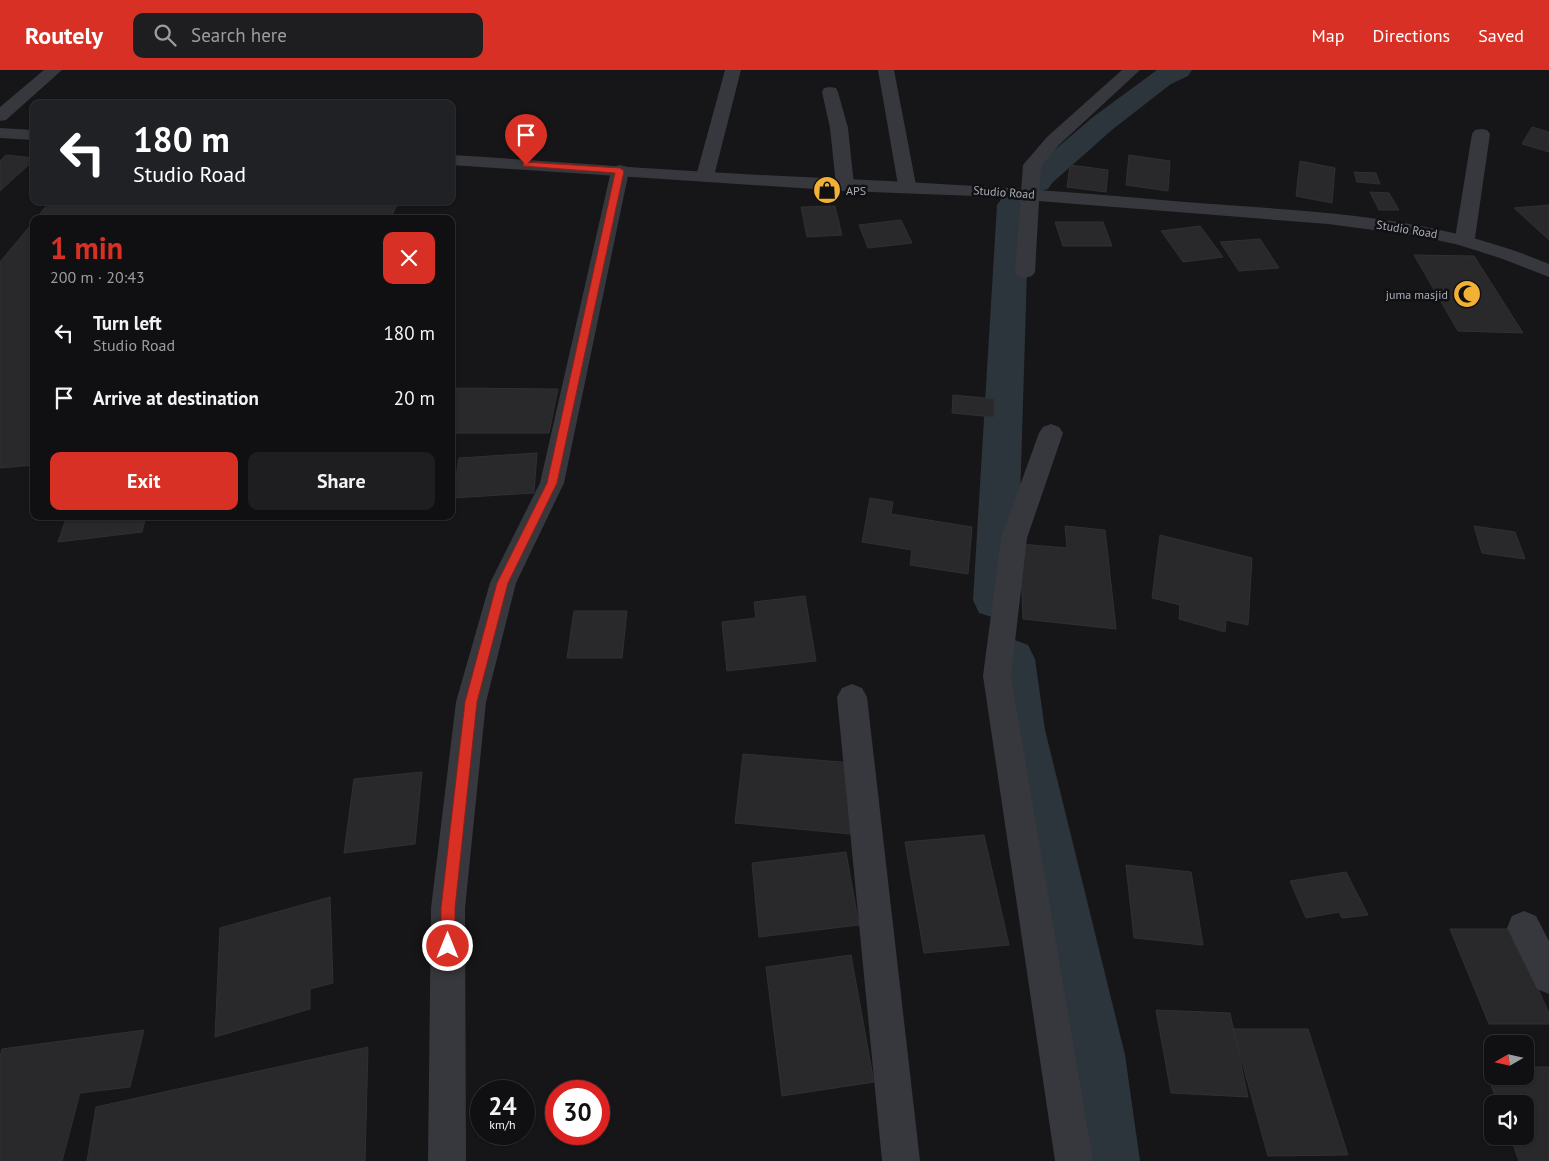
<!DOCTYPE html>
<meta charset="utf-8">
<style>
:root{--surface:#101012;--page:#1e1e20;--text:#f1f3f6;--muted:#9c9d9f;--line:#303032;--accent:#d93025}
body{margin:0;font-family:"PT Sans",sans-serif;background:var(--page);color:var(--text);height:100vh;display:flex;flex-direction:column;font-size:19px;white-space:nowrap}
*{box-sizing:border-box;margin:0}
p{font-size:16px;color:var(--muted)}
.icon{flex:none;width:28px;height:28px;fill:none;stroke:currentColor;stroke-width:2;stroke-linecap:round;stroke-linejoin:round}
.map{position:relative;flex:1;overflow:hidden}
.drawer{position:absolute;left:30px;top:145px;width:425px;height:305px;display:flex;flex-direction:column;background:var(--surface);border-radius:10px;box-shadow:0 1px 4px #0004,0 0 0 1px var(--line)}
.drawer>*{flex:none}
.banner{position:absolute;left:30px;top:30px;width:425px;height:105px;border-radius:10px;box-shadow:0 1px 4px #0004,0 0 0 1px var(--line);background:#202124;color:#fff;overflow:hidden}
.needle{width:32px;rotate:261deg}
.fabs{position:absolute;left:1484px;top:965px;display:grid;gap:10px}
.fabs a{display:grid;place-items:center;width:50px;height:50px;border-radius:10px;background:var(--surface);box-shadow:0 1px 4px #0004,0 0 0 1px var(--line);font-size:25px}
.speed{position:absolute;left:470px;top:1010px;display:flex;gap:10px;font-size:25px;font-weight:700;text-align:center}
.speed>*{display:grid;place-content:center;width:65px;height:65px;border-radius:50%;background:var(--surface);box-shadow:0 1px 4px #0004,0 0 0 1px var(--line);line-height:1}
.speed small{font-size:12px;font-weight:400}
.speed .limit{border:8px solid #d22;background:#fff;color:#111}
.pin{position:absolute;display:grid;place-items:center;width:42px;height:42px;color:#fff;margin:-51px -21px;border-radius:50% 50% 50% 0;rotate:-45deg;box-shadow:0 0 5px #0007}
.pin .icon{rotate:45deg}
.me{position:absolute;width:55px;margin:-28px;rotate:0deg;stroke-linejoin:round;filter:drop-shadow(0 0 4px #0008)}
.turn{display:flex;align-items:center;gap:18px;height:105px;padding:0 20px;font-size:22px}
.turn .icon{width:65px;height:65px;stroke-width:2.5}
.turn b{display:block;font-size:35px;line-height:42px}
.round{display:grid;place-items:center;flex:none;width:52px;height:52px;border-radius:10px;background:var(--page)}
.summary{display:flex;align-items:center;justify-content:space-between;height:85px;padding:0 20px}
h1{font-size:30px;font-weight:700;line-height:38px;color:var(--accent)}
.button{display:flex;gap:10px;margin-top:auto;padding:10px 20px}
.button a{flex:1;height:58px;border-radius:10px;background:var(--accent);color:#fff;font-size:20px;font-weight:700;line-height:58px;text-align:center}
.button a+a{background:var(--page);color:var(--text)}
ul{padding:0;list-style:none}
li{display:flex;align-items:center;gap:15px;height:65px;padding:0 20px}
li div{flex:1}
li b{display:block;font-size:19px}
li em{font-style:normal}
header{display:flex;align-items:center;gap:30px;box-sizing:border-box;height:70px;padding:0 25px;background:var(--accent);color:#fff}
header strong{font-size:24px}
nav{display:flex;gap:28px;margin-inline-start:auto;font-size:18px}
.search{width:350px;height:45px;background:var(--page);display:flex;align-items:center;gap:12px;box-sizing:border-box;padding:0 18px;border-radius:10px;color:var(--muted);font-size:19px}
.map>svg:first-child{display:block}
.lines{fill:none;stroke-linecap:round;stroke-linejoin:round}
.canal{fill:#2c353c;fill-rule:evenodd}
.building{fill:#29292c;stroke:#303034}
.minor{fill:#37383d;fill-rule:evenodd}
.tertiary{fill:#37383d;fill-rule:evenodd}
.route{fill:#d93025;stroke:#8d1f18}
.labels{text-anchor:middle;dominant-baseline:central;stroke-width:5;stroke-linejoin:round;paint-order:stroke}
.far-poi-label{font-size:12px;fill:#a8adb8;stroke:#111113;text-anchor:start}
.far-street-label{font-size:12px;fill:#a8adb8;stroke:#111113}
</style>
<header>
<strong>Routely</strong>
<div class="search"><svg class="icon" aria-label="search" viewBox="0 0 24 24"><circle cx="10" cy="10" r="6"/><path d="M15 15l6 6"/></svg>Search here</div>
<nav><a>Map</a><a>Directions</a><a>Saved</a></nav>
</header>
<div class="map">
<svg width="1549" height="1091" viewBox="0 0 1549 1091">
<rect width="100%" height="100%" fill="#161618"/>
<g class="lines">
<path class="canal" d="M1157,0H1192L1188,6L1171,14L1113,59L1052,113L1048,119L1037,122L1026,119L1022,113L1030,101L1093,47Z
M1013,126L1024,128L1029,135L1017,530L1011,543L995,548L979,543L973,530L997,135L1002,128Z
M1012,569L1028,575L1035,589L1045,660L1125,985L1140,1091H1076L1065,985L997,660L989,589L996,575Z"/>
</g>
<path class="building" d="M1532,57L1549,62V82L1522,74Z
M6,85L34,88V90L0,121V91Z
M1129,85L1170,91L1168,121L1126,115Z
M1300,91L1335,98L1332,133L1296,126Z
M1070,95L1108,100L1106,122L1067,117Z
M1354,102L1376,103L1380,114L1357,112Z
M1370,122L1389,123L1399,140H1379Z
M50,131H399L390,149H36Z
M1549,135V170L1514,138Z
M835,136L842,165L807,167L801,137Z
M901,150L912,173L868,178L859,155Z
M34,151V395L0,398V192Z
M1055,152H1103L1112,176H1063Z
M1200,156L1223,187L1183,192L1161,161Z
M1260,169L1279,198L1239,201L1220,172Z
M1414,185L1474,186L1523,263L1458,261Z
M451,318L558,319L549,363H451Z
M953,325L994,329V347L952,343Z
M537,383L534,423L453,428L459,388Z
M870,428L893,432L891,444L972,457L968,504L910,495L912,480L862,472Z
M67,446H146L142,462L58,472Z
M1065,456L1105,460L1116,559L1023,549L1020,474L1067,478Z
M1474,456L1515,462L1525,489L1482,483Z
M1160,465L1252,488L1248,555L1226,550L1225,562L1179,549L1180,535L1152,528Z
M805,526L816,591L727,601L722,552L756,548L754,532Z
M574,541H627L622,588H567Z
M743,684L853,693L850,764L735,753Z
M422,702L415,774L344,783L354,709Z
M984,765L1009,875L924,883L905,772Z
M846,782L859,855L759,867L752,793Z
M1126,795L1191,802L1203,875L1134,868Z
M1346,802L1368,845L1342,848L1339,842L1306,848L1290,811Z
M330,827L333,913L310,919V939L215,967L220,858Z
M1450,859H1511L1549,943V954H1489Z
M851,885L874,1012L782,1026L766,897Z
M1156,940L1230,943L1248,1027L1171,1023Z
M1233,959H1308L1348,1085L1268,1086Z
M144,960L130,1017L80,1023L62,1091H0V987L2,979Z
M368,977L365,1091H87L96,1037Z
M1484,996H1492V1006H1525V997H1549V1091H1519L1510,1066H1525V1034H1498Z"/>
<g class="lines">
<path class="minor" d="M44,0H62L6,50L0,51V37Z
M725,0H741L714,106L712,110L705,112L698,110L696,106Z
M878,0H894L916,115L914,119L907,121L900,119L898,115Z
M1122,0H1140L1059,75L1041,96L1035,202L1032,206L1025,208L1018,206L1015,202L1023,95L1047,67Z
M830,17L836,18L838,22L848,58L854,115L852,119L845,121L838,119L836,115L830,58L822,22L824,18Z
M1481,59L1487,60L1490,64L1475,168L1472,172L1465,174L1458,172L1455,168L1472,64L1475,60Z
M620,95L627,97L629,101L564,413L516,513L486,632L465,838L466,1091H428L431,838L456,632L490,513L540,413L611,101L613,97Z
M1051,354L1059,357L1063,363L1027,468L1011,606L1093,1091H1055L983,606L1001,468L1039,363L1043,357Z
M852,614L862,618L867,627L920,1091H882L837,627L842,618Z
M1524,841L1536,846L1549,871V924L1537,919L1507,858L1512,846Z"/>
<path class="tertiary" d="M0,58L34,60V70L0,68Z
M451,85C582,93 714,104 845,109C955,114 1063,121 1173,131C1303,142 1426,142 1549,194V207L1500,188L1459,175L1419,166L1328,154L975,126L845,121L451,95Z"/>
</g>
<path class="route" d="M526,92L620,98L624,101L557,413L508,513L477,632L455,838V876L453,882L448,884L443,882L441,876V838L465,632L497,513L547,413L615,103L523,96V93Z"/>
<defs>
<g id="shop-disc" transform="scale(1.4375)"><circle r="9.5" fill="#f2b134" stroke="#111113"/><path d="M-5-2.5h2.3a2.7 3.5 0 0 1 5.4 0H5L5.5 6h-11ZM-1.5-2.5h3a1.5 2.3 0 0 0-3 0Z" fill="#111"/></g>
<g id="mosque-disc" transform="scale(1.4375)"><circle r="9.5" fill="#f2b134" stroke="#111113"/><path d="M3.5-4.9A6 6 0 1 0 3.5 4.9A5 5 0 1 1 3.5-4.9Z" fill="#111"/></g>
</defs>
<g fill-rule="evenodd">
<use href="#shop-disc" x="827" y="120"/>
<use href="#mosque-disc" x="1467" y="224"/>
</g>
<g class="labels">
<g class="far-poi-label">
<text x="846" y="120">APS</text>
<text x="1448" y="224" text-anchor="end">juma masjid</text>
</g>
<g class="far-street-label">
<text transform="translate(1004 122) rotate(4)">Studio Road</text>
<text transform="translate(1407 159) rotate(9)">Studio Road</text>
</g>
</g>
</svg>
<div class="fabs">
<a><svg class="needle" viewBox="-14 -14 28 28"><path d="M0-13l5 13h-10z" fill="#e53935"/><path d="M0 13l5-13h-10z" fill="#9c9d9f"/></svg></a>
<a><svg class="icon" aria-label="sound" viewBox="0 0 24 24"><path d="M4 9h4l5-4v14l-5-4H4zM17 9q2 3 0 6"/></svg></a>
</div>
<div class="speed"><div>24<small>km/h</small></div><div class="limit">30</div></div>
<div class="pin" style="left:526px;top:95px;background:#d93025"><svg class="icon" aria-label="arrive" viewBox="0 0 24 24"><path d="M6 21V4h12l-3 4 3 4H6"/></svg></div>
<svg class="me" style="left:448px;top:876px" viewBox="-20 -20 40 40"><circle r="17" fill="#d93025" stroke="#fff" stroke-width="3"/><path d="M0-11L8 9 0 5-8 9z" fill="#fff"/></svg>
<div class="banner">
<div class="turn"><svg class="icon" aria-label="left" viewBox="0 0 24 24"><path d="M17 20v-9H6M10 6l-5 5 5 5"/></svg><div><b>180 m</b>Studio Road</div></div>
</div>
<section class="drawer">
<div class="summary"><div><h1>1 min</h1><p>200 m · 20:43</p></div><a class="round" style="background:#d93025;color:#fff"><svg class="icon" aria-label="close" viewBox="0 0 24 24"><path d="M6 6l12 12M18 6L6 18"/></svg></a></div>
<ul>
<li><svg class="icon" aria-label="left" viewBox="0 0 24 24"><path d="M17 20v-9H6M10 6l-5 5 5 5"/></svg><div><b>Turn left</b><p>Studio Road</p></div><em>180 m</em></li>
<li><svg class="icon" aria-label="arrive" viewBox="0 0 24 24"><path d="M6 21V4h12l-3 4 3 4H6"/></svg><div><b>Arrive at destination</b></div><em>20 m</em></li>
</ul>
<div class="button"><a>Exit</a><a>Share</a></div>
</section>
</div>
